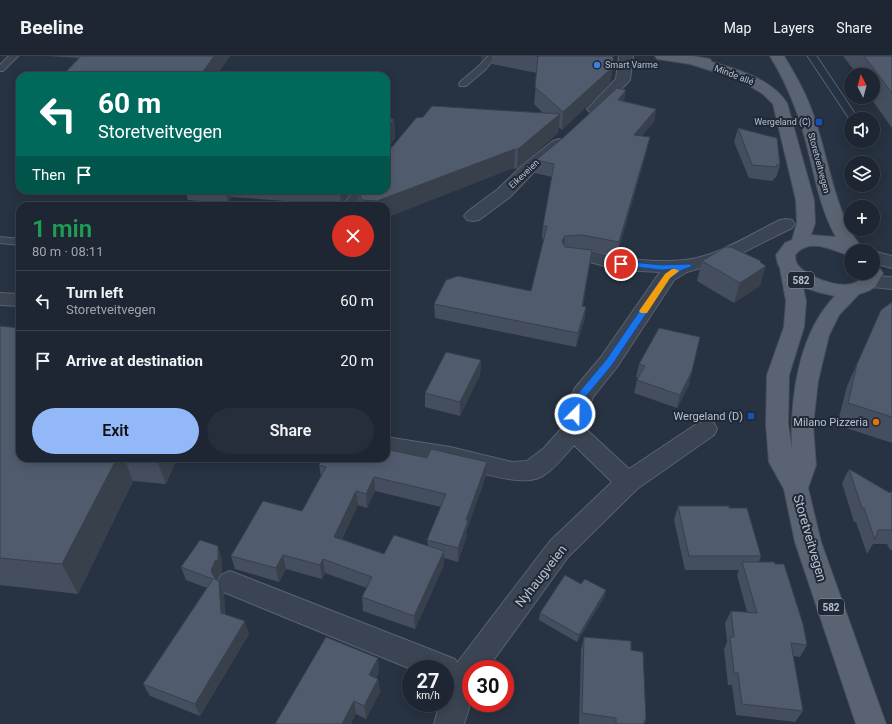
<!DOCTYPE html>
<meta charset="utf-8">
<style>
:root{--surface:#1d2632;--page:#252e3a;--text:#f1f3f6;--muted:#a0a5ac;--line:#3b434d;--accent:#92b8f7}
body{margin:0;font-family:Roboto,sans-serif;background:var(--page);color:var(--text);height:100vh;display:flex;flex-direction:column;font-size:15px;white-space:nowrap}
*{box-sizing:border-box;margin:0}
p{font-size:13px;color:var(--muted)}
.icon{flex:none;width:22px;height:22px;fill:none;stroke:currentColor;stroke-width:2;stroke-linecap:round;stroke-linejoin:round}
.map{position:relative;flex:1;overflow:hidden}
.panel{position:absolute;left:16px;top:146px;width:374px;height:260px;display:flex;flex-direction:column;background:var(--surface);border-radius:12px;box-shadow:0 2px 10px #0003,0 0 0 1px var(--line)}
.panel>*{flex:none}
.guide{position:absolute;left:16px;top:16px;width:374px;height:122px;border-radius:12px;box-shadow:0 2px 10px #0003,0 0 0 1px var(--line);background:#00695c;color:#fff;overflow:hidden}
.needle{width:26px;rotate:354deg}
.controls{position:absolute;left:844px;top:12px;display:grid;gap:8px}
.controls a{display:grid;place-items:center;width:36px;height:36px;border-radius:50%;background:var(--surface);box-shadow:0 2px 10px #0003,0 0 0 1px var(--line);font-size:20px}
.speed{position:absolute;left:402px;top:604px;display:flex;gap:8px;font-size:20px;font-weight:700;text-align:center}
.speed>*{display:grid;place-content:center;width:52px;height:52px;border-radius:50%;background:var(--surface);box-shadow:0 2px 10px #0003,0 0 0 1px var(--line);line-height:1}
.speed small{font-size:10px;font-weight:400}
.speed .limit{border:6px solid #d22;background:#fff;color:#111}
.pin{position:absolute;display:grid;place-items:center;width:34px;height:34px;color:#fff;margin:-17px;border:2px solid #fff;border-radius:50%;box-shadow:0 1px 4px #0007}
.me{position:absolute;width:44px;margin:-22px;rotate:23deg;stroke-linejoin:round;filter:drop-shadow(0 0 3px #0008)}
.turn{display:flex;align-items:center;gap:14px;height:84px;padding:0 16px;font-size:18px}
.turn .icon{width:52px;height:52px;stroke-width:2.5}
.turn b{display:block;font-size:28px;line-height:34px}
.then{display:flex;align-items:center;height:38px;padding:0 16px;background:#0003;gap:8px;font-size:15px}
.round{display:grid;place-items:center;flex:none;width:42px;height:42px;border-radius:21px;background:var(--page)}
.headline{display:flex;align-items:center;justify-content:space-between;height:68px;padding:0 16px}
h1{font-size:24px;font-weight:600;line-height:30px;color:#1e9e55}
.primary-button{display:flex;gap:8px;margin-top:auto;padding:8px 16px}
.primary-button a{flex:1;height:46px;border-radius:24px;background:var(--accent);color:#111;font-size:16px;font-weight:600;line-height:46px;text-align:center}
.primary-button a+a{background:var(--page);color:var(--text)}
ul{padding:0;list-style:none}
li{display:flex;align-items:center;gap:12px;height:60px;padding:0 16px;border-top:1px solid var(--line)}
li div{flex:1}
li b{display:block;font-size:15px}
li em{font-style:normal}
header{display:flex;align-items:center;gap:24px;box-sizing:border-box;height:56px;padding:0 20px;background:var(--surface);border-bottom:1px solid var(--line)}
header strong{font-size:19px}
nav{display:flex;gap:22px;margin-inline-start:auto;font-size:14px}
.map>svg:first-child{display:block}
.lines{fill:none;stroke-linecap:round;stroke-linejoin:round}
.service-casing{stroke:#59626f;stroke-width:2}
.minor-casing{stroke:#59626f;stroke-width:2}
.tertiary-casing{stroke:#59626f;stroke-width:2}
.primary-casing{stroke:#454d5b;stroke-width:2}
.service{fill:#3b4452;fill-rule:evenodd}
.minor{fill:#3b4452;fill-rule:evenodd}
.tertiary{fill:#3b4452;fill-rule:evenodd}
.primary{fill:#596371;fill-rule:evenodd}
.tram{stroke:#5d6878;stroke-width:1}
.wall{fill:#454e5e;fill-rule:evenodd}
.shaded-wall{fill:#38404c}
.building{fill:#505b6d;stroke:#38404c}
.route{fill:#1a73e8;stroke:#114b97}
.slow{fill:#f59e0b}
.shop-dot{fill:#3f7fe0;stroke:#202937;stroke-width:1.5}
.transit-dot{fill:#1a4fb4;stroke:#202937;stroke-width:1.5}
.food-dot{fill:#e8710a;stroke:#202937;stroke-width:1.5}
.labels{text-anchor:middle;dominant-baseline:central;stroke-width:4;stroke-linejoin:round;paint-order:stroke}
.far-poi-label{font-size:9px;fill:#b8c0cc;stroke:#202937;text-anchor:start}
.far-street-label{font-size:9px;fill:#b8c0cc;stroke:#202937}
.shield{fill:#202937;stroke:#8a939f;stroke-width:1}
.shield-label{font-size:10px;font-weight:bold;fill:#b8c0cc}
.poi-label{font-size:11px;fill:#b8c0cc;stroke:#202937;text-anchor:end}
.near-street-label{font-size:13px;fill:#b8c0cc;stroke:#202937}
</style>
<header>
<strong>Beeline</strong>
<nav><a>Map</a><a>Layers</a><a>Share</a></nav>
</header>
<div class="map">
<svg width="892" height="668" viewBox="0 0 892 668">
<rect width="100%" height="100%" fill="#273242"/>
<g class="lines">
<g class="service-casing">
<path id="service" d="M9,0H18L3,15H0V9Z
M488,0H496L486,13L466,30H460L459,28L460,26L480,9Z
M0,181L20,183V189L0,187Z"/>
</g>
<g class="minor-casing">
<path id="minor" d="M619,0H633L630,24L600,56L595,58L590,56L587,53L590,50L616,23Z
M559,83L565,85L567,88L565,91L535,115L510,141L479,164L473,165L467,164L464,160L467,156L498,133L523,109L553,85Z
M355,134H373L360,150H342Z
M786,163L792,164L795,168L792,172L728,204L687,216L674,224L617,311L593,341L586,358L587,374L629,413L698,367L706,365L714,367L717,373L714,379L637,433L568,501L487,613H471V645L464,668H434L440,647H445V633L447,626H445V613H411L221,535L217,527L221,519L230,515L455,603L457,607L550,485L612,426L574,389C565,399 554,414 541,421C519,432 473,413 449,409C428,405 407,402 386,399V381L450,391L512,406L527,405L544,392L561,373L564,372V358L575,332L601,301L660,216L620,214L590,206L564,203L562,199L564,195C586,190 608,201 630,203C648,205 667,206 685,204C716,201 751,178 780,164Z
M0,237L20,238V250L0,249Z"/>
</g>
<g class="tertiary-casing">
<path id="tertiary" d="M873,195L892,200V212L873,207Z
M869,220L892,221V233L862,230L859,226L862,222Z"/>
</g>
<g class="primary-casing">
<path id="primary" d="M655,0H692L710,3L712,6C739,14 770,22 787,47L814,144L815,167L811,179L836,181C819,151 814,115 805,82C797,53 786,26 770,0H784C795,18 806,37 813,58C827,97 832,140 852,178C856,184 860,189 864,195H851V200C834,195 809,180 795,199C795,202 796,206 797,208C807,223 858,241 863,217H873V211L880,213L883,217L875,231L868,235L859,238L839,259L829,279L818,325L813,369L816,409L808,432L821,486L886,668H856L795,486L784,433L769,406L766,368L767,319L784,271L786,245L780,212L778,208L776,199L785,187L792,184L797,167L796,144L773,48L763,38L738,23L690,8L657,3ZM803,231L818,236L835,240C798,278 790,343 792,394L788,368L789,319L804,271L806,245Z"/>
</g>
<use href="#service" class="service"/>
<use href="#minor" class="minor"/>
<use href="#tertiary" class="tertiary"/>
<use href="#primary" class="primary"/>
<path class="tram" d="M807,0L851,66
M817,0L859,63"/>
</g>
<path class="wall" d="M47,0H230L216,20L79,2Z
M492,0H613L610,28L562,74L559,71L558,77L517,113L514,112L386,150H358L357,134H386V63H394L395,82L387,92L543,57L534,48L537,17L492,8Z
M843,0H892V72L870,41H873V19H857V18Z
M624,45L656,53L654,66L641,80L647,94L617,199L592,195L583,250L586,251L584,265L576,291L435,262L434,248L531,235L544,183H542L543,170L552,121L535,117L536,104Z
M20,64V76L17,67Z
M738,72L780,109L776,122H774L773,125L749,122L734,86Z
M147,134H353L341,149L231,141L228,147L188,144L186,138L147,135Z
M702,205H761L760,230L734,247L697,225Z
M892,246V387L837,369L847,330L881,254Z
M0,270L20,402H177L166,428L133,425L78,538L0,529Z
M481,304L480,319L460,360L425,351V337Z
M639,308L692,315L689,329L677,352L634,337L637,324L638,322L636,321Z
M427,402L487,406L486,420L467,473V479L458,506L444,502V509L415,573L363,555L362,541L367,532L325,517L322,523L286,513L279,526L235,513L231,500L302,455L321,421L319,409ZM375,435L441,451L427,484L428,490L384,498L342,483L358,449L367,452Z
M849,413L890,437L892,435V494H890L887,488H873L867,498L856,466H854L842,427Z
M678,450L729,452L761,500L759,506L807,589L800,601L793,600L803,655L795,666L736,659L732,629H728L724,593L727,586L725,567L731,555L747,556L737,519L739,514H685L674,464Z
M222,503V517L220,518L217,524L224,538L225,558L249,578L200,660L150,640L143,628L207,532L186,524L181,511Z
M581,528L606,534L604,542L577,586L539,564L540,557Z
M326,581L379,615L376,622L378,623L380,636L366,663L356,658Z
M584,581L631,594L646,665L644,668H579L581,594Z"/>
<path class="shaded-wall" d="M214,0H230L216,20H200Z
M481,0H486L481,5Z
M613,11L610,28L562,74L563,56Z
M626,34L624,46L618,44Z
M656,53L654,66L632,92L634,79Z
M560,58L558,77L517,113L518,93Z
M394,63L395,82L386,94V73Z
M650,81L647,94L617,199L619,186Z
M515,93L514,112L386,162V150H377V145Z
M225,134H229L231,141L228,147Z
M340,134H353L341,149Z
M565,180L564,194L562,185Z
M592,194L590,208L580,264L582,250Z
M761,205L758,215L766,210L760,230L734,247L740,227Z
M586,251L584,265L576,291L578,277Z
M481,304L480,319L460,360V346Z
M692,315L689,329L677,352L680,339Z
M117,402H124L133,425L78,538L62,508Z
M156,402H177L166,428Z
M487,406L486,420L467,473V479L458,506V492L466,464Z
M374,421L375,435L367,452L366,438Z
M356,435L358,449L336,494L334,481Z
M218,490L222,503V517L220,518L216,528L211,515Z
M444,495V509L415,573L414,560Z
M283,499L286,513L279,526L276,512Z
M323,503L325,517L322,523L320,509Z
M219,525L224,538L225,569L221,557Z
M606,534L604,542L577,586L579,579Z
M245,565L249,578L200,660L195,648Z
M378,602L379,615L370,632L369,619Z
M378,623L380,636L366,663L364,650Z
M354,645L356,658L351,668H342Z"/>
<path class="building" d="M81,0H214L200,20H62Z
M536,0H613V11L563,56L535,31L538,0Z
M864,0H892V37Z
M617,32L626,34L618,44L656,53L634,79L650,81L619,186L582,179L565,180L562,185L565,191L592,194L582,250L586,251L578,277L434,248L446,224L458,220L531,235L547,170H543L554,108L536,104L564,81Z
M432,50L560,58L518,93H515L377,145L362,144L358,134H386V93L392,91L416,62L423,61Z
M386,63H394L386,73Z
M20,64V68L17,67Z
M738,72L777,82L780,109L777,108V111L752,109Z
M725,191H731L761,205L760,206L766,210L740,227L702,205Z
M892,246V361L848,347L857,308L881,254Z
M0,270L20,272V402H117L62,508L0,502Z
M659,272L700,281L692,315L680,339L637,324L645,310L639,308Z
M446,296L481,304L460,346L425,337Z
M386,393L427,402L431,393L487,406L466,464L468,465L458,492L427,484L446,438L374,421L366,438L356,435L334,481L384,498L394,479L444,495L414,560L362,541L372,521L323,503L320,509L283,499L276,512L231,500L263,445L302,455L326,411L319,409L322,402H386Z
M849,413L890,437L892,435V474H878L875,484L864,452H862Z
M678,450H729V452H747L761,500H689Z
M200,484L218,490V504L215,505L211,515L215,523L219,525L221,557L245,565L195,648L143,628L213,523L181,511Z
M742,506H774L775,508H784L803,568L807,589L791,587L803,655L742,648L738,617H734L730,581H734L731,555L757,557Z
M565,519L581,528L585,523L606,534L579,579L540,557Z
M326,581L378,602L369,619L378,623L364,650L354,645L342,668H275Z
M584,581L631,585V594L643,596L646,665L644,664V668H616V662L582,657Z"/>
<path class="route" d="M621,205L662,209L689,208L693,210L682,214L670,222L612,309L587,339L578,360H572L570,358L580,335L606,304L665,218L673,213L662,214L618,209V206Z"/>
<path class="slow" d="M672,213H675L679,215L670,222L647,257H641L639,255L665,218Z"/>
<circle class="shop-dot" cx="597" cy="9" r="4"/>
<g class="transit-dot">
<rect x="815" y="62" width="8" height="8" rx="2"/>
<rect x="747" y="356" width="8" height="8" rx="2"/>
</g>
<circle class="food-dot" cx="876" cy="366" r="4"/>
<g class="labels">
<g class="far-poi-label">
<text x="605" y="9">Smart Varme</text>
<text x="811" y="66" text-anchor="end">Wergeland (C)</text>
</g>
<g class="far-street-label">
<text transform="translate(734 19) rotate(21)">Minde allé</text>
<text transform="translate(819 107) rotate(75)">Storetveitvegen</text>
<text transform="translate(524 118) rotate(-43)">Eikeveien</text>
</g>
<g class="shield">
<rect x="788" y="216" width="26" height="16" rx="3"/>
<rect x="818" y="543" width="26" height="16" rx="3"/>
</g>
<g class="shield-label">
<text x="801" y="224">582</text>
<text x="831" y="551">582</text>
</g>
<g class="poi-label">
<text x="743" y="360">Wergeland (D)</text>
<text x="868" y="366">Milano Pizzeria</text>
</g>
<g class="near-street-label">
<text transform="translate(810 482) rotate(74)">Storetveitvegen</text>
<text transform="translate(541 520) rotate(-52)">Nyhaugveien</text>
</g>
</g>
</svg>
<div class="controls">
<a><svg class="needle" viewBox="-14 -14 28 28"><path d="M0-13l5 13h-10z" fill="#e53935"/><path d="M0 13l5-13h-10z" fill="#a0a5ac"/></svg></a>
<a><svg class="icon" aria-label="sound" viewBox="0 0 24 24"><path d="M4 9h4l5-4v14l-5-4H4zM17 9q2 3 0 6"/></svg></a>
<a><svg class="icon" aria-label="layers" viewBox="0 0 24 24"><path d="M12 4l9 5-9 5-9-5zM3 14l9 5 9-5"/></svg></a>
<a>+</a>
<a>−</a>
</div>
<div class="speed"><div>27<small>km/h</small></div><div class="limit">30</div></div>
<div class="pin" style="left:621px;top:208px;background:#d93025"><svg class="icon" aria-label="arrive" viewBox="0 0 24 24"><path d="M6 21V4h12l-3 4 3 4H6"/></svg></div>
<svg class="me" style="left:575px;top:358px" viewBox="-20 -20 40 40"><circle r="17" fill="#1a73e8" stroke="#fff" stroke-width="3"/><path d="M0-11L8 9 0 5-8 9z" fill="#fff"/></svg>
<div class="guide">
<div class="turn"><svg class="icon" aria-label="left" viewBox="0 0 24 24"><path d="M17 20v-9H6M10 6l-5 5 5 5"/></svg><div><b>60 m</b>Storetveitvegen</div></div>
<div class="then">Then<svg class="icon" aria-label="arrive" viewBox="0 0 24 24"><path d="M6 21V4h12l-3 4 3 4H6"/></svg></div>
</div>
<section class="panel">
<div class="headline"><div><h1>1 min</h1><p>80 m · 08:11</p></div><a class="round" style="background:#d93025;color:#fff"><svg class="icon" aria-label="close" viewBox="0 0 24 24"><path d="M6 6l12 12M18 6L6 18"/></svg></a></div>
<ul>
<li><svg class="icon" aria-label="left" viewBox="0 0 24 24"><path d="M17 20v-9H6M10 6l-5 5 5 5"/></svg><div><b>Turn left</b><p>Storetveitvegen</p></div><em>60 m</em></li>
<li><svg class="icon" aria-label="arrive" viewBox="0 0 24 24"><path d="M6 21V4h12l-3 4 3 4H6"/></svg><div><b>Arrive at destination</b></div><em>20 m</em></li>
</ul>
<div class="primary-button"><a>Exit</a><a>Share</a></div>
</section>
</div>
